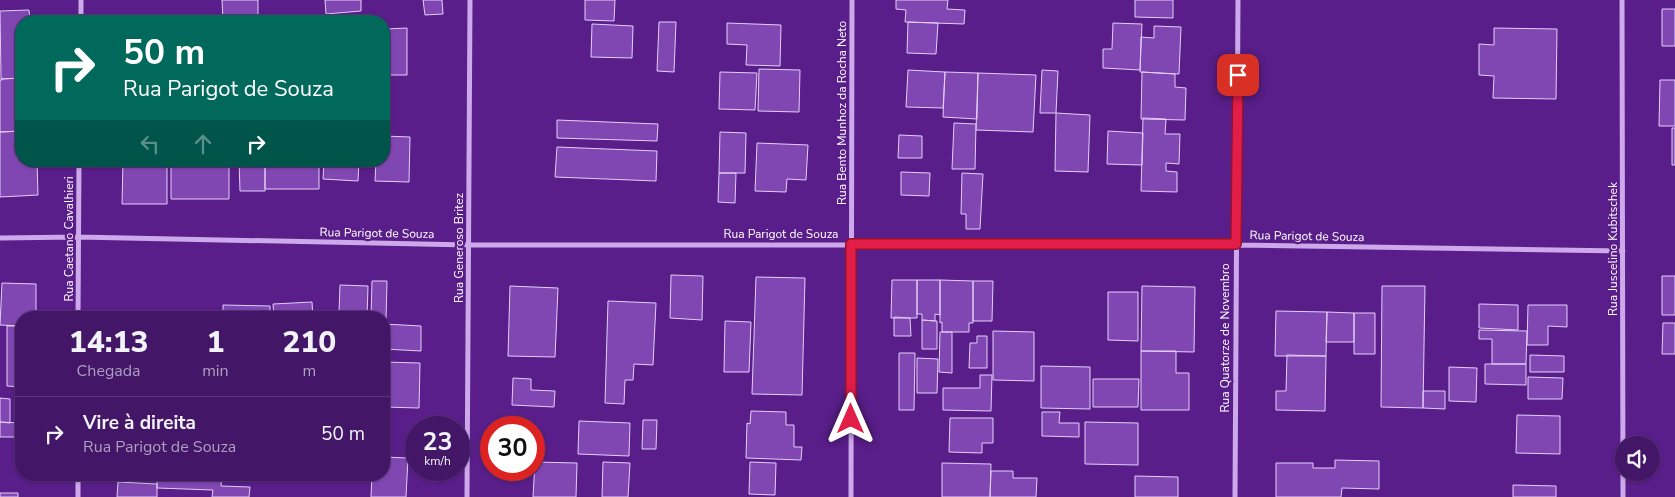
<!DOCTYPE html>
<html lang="pt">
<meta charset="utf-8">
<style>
:root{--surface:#431667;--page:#4d2370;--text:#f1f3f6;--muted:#af9fc0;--line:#5b357b}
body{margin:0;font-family:"Nunito Sans",sans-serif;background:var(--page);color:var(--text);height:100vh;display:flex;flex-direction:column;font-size:19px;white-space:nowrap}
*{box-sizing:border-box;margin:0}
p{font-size:16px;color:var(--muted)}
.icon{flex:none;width:28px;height:28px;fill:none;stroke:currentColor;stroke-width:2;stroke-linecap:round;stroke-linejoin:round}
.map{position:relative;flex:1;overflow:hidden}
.panel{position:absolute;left:15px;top:311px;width:375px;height:170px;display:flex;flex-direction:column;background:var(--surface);border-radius:20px;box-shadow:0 1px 4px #0004,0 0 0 1px var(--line)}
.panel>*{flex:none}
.hud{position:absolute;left:15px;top:15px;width:375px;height:152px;border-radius:20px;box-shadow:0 1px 4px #0004,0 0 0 1px var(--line);background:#00695c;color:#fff;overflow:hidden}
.controls{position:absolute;left:1615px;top:436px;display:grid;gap:10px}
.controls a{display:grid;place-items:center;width:45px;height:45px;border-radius:50%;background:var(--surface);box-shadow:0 1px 4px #0004,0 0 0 1px var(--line);font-size:25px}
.speed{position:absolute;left:405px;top:416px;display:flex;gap:10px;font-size:25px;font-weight:700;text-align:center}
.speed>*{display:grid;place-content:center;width:65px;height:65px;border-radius:50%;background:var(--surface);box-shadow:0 1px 4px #0004,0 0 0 1px var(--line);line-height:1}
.speed small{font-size:12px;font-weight:400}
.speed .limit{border:8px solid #d22;background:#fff;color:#111}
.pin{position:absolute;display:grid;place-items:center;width:42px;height:42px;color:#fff;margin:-21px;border-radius:10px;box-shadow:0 2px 8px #0006}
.me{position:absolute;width:55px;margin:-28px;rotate:0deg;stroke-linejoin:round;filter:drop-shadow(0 0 4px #0008)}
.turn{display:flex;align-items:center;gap:18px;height:105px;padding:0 25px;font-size:22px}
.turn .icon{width:65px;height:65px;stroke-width:2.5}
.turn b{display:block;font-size:35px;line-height:42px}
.lanes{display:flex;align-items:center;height:48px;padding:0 25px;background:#0003;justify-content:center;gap:25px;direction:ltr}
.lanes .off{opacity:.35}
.eta{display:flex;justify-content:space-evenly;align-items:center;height:85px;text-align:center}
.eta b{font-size:30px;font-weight:800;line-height:35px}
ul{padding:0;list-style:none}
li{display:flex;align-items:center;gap:15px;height:75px;padding:0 25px;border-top:1px solid var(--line)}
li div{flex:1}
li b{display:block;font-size:19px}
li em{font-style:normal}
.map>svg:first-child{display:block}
.building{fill:#8047b2;stroke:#e5cef8}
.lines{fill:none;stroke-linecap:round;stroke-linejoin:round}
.street{stroke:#cda9eb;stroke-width:5}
.route-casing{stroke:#92132f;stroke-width:12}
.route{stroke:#e11d48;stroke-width:9}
.labels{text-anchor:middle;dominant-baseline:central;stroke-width:4.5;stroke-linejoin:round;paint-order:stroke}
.street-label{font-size:12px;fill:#fff;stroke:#591e89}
</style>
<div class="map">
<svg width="1675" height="497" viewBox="0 0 1675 497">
<rect width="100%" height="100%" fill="#591e89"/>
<path class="building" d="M222,0H258V21H223Z
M325,0H361V11L326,14Z
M423,0H442L443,14L425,15Z
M585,0H615L614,21L585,20Z
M896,0H948L947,9L965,10L964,24L905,22L906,10L896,9Z
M1135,0H1173V18L1135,17Z
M1662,9H1675V46H1662Z
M29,10L30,21H21V78L1,79L0,11Z
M659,22H676L674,72L657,71Z
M908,22L938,23L936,54L907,53Z
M727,23L781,25L780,66L746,65L747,45L727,44Z
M1113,23L1142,24L1140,70L1103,68V49H1112Z
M592,24L633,26L632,58L591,57Z
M1154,26L1181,27L1179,74L1140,72L1141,37L1154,38Z
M407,28V75H384V29Z
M1494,28L1557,29L1556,99L1493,98L1494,76L1479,75V44L1494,45Z
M759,69L800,70L799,112L758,111Z
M908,70L945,72L943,108L906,107Z
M1042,70L1058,71L1056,113H1040Z
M720,72L757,73L755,110L719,109Z
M945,72L978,73L977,119L943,117Z
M1142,72L1175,74V87L1186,88L1185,120L1141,119Z
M978,73L1036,75L1033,132L976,130Z
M21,78V131L0,132V80H2L1,79Z
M1660,80H1675V126H1659Z
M1056,113L1090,115L1088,172L1055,171Z
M1143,118L1166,119L1165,134H1180L1179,164L1166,163V171L1177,172V192L1141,191Z
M557,120L658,124L657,141L557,138Z
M954,123L976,124L975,169H952Z
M1672,128H1675V165H1672Z
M21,131V161H37L38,195L0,197V132Z
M1108,131L1143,133L1142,165L1107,164Z
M720,132L746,133L745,173H719Z
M899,135L922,136V158H898Z
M384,136L410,137L409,182L375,181L376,161H384Z
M757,143L808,145L806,180L787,179L786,192L755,191Z
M557,147L657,151L656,181L555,177Z
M123,161H167V204H122Z
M171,161H229V199H171Z
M239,161H265V191H240Z
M265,161H319V189H265Z
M324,161H359L358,181L323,179Z
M901,172L930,173L929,196L901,195Z
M719,173H736L735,203L718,202Z
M962,173L983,174L980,229H966V214H961Z
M671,275L703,276L702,320L670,318Z
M1662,276H1675V315H1662Z
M756,277L805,278L802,395L752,394Z
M892,280H917V318H891Z
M917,280H940V315L935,314V321L922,320V314H917Z
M940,280L973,281V323H969V332H942V322L940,323Z
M372,281H387L386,320H384V318H371Z
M973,281H993L992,321H973Z
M2,283L36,284V318H21V326L0,325Z
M340,285L368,286L367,318H322V311L339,312Z
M510,286L558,288L555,357L508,356Z
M1142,286L1195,287L1194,352L1141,351Z
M1382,286H1425L1423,408L1381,407Z
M1108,292H1138V341L1108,340Z
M608,301L656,303L653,365L634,364L633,380H625L624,404L605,403Z
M312,302L313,318H274L273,304Z
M1479,304L1518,305V330L1479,328Z
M223,305L270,306V318H223Z
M1528,305H1567V327L1548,326V345H1527Z
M1276,311L1327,312L1326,356H1275Z
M1327,312L1354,313V342H1326Z
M195,313H217V318H195Z
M1354,313H1375V354H1354Z
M894,317L910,318L911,336H894Z
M922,320L937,321V349H922Z
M725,321L751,322L749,372H724Z
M1663,323H1675V354H1662Z
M384,324L421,326V351L384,349Z
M7,326H21V387L7,386Z
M1479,330L1527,331L1526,364H1492V339H1479Z
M993,331L1034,332V381L993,380Z
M940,332H952V373L939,372Z
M977,336H987V368H969L970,343H977Z
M1141,351H1176V373H1189V410H1141Z
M899,353H915L914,410H899Z
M1287,355L1326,356L1325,411L1276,410V391H1286Z
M1530,355L1564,356V372H1530Z
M917,358L938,359L937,393H917Z
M384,362L420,363L419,408L384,407Z
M1485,364H1526V385L1485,384Z
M1041,366L1090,367V409L1041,408Z
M1449,367L1477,368L1476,402L1449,401Z
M980,375H992L991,411L943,410V388H980Z
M1528,377L1563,378L1562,399H1528Z
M513,378L531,379V390L555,391L554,407L512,405Z
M1093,379H1139L1138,407H1093Z
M1423,391H1445V409L1423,408Z
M0,398L10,399V423L0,422Z
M751,411L786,412V425H794V447H802L801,460L746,458L747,423L750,424Z
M1042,412H1060L1059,423H1079V437L1042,436Z
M1517,415L1560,416V454L1516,453Z
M950,418H993V443H982V453L949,452Z
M643,420H657L656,449H642Z
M579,421L630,423L629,456L578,454Z
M0,422L21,423V437H0Z
M1085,422L1138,423V465L1085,464Z
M384,457L408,458L406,497H371L372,475H384Z
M1335,460L1379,461V489L1342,488L1341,497H1276V463H1313V468H1335Z
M535,462L577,463L576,497H533Z
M603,462L630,463L628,497H602Z
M750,462L776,463L775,495L749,494Z
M942,463L991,464L990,497H942Z
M991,471H1013V478H1037L1036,497H990Z
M157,475H222L221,486L250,487L249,497H212L213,490L157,488Z
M1135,476L1178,477V497H1135Z
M118,482L157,484V497H117Z
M1513,485L1556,486V497H1513Z
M0,493H18V497H0Z"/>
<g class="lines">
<path class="street" d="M1622,0L1623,497
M81,21V0
M0,238L78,237L469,245H1236L1623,251
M78,318L79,161
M78,497V475
M467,497L470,0
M851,497L852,0
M1235,497L1238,0"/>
</g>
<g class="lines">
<g class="route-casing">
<path id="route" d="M851,419V244H1236L1238,75"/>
</g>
<use href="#route" class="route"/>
</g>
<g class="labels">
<g class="street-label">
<text transform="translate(842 113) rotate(-90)">Rua Bento Munhoz da Rocha Neto</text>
<text transform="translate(377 233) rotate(1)">Rua Parigot de Souza</text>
<text x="781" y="234">Rua Parigot de Souza</text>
<text transform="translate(1307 236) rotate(1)">Rua Parigot de Souza</text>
<text transform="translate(69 239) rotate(-90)">Rua Caetano Cavalhieri</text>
<text transform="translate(459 248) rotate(-90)">Rua Generoso Britez</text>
<text transform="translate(1613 249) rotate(-90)">Rua Juscelino Kubitschek</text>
<text transform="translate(1225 338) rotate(-90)">Rua Quatorze de Novembro</text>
</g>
</g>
</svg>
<div class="controls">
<a><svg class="icon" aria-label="sound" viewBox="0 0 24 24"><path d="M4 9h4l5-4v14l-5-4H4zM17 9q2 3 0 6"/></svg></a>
</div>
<div class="speed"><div>23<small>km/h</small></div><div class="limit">30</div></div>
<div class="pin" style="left:1238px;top:75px;background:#d93025"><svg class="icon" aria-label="arrive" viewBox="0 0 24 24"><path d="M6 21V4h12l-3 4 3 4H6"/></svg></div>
<svg class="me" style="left:851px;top:419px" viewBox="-20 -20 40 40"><path d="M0-17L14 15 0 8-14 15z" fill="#e11d48" stroke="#fff" stroke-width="4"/></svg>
<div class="hud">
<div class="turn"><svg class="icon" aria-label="right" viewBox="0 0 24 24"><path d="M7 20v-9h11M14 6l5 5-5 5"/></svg><div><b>50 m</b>Rua Parigot de Souza</div></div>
<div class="lanes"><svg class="icon off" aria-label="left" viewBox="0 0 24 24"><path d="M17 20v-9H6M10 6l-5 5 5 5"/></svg><svg class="icon off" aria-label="ahead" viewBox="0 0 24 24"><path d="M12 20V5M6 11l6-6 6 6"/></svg><svg class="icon" aria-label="right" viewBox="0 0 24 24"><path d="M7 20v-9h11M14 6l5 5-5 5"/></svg></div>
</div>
<section class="panel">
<div class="eta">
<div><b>14:13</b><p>Chegada</p></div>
<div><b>1</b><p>min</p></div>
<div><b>210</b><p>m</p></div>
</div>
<ul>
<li><svg class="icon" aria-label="right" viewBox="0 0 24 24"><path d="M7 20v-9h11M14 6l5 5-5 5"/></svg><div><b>Vire à direita</b><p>Rua Parigot de Souza</p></div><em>50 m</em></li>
</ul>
</section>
</div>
